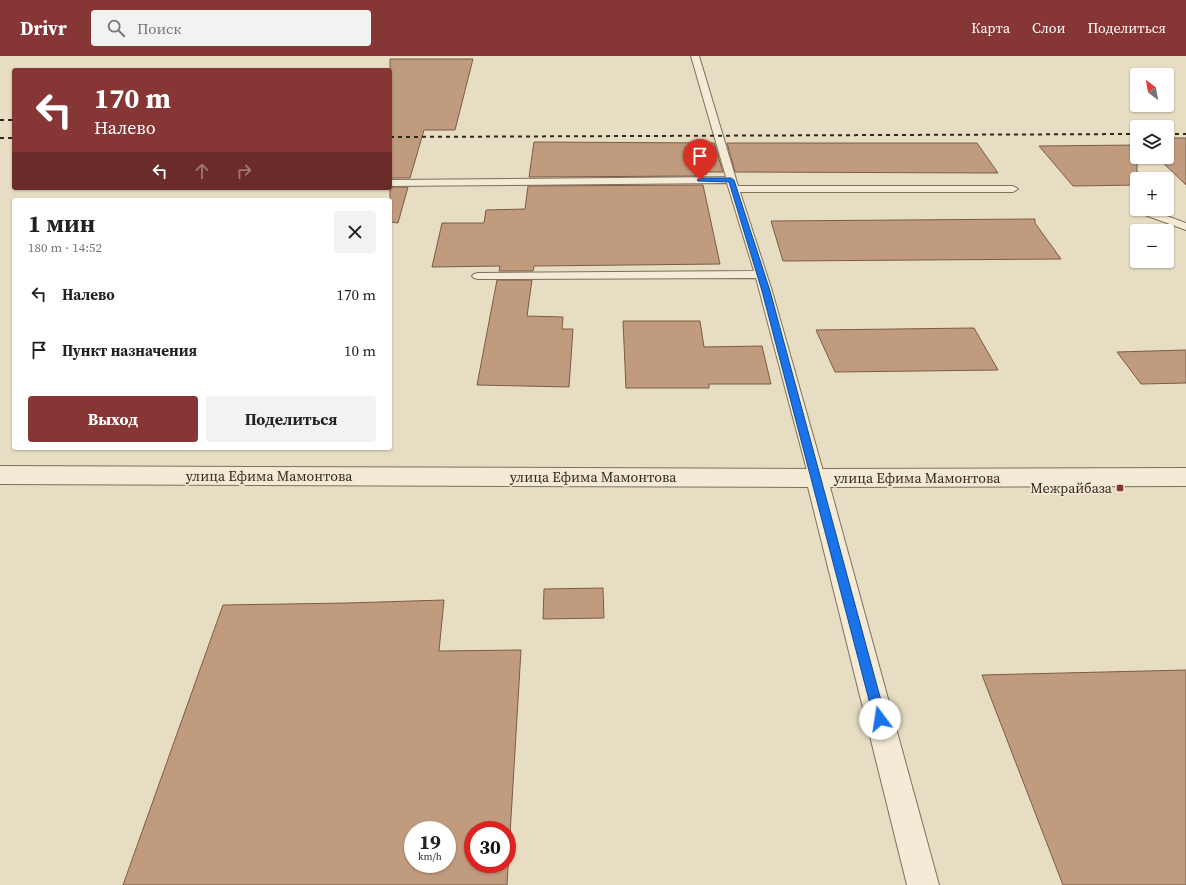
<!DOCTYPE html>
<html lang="ru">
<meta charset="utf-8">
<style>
:root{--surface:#fff;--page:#f2f2f2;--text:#222;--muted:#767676;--accent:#863634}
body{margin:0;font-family:"Source Serif 4",serif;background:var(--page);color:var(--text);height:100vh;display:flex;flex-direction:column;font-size:15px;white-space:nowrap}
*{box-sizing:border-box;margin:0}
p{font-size:13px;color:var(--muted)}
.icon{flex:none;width:22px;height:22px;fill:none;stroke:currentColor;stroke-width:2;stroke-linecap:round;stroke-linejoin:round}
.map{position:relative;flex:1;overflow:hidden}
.details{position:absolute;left:12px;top:142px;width:380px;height:252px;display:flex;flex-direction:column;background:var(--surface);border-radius:4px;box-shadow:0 1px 3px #0004}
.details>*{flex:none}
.hud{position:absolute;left:12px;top:12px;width:380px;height:122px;border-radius:4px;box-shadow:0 1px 3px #0004;background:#863634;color:#fff;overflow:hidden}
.needle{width:26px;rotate:329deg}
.buttons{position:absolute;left:1130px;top:12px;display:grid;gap:8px}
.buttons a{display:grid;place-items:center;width:44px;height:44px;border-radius:4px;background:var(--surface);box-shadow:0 1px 3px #0004;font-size:20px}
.speed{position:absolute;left:404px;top:765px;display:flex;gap:8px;font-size:20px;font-weight:700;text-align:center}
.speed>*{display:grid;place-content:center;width:52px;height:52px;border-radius:50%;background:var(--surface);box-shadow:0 1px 3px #0004;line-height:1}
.speed small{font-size:10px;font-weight:400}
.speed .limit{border:6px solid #d22;background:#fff;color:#111}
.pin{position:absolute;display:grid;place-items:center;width:34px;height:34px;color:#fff;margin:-41px -17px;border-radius:50% 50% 50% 0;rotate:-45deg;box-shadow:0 0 4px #0007}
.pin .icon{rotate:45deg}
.me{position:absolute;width:44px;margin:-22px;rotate:346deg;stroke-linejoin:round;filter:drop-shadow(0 0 3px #0008)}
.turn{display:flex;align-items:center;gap:14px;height:84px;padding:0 16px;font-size:18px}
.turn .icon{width:52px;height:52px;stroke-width:2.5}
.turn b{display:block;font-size:28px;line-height:34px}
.lanes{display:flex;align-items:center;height:38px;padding:0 16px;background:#0003;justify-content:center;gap:20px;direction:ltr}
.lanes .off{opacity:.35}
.round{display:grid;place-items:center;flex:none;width:42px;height:42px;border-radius:4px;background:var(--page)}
.headline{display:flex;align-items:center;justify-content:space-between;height:68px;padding:0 16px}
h1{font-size:24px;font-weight:700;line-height:30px}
.cta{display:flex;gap:8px;margin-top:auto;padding:8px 16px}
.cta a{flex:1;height:46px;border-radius:4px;background:var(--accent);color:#fff;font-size:16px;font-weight:700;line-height:46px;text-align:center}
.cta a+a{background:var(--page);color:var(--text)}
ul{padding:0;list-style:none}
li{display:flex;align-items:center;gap:12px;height:56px;padding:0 16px}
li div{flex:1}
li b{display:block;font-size:15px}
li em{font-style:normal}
header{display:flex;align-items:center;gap:24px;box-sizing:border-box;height:56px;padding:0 20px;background:var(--accent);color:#fff}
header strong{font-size:19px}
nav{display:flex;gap:22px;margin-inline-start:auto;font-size:14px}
.search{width:280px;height:36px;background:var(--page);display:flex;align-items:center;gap:10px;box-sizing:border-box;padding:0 14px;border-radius:4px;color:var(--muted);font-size:15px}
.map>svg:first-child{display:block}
.building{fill:#c09b7e;stroke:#7b5c45;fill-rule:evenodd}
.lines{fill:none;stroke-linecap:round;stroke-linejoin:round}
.service-casing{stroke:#7f6f5c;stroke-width:2}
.minor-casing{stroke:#7f6f5c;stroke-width:2}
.service{fill:#f3ebd5;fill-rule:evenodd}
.minor{fill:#f3ebd5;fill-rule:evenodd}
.rail{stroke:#31281e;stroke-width:2;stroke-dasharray:4 4;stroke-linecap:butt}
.route{fill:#1a73e8;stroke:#114b97}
.poi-dot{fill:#863634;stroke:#f0e8d1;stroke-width:1.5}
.labels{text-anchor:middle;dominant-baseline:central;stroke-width:3.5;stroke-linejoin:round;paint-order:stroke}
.street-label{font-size:14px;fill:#31281e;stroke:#f0e8d1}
.poi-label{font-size:14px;fill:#31281e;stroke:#f0e8d1;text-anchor:end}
</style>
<header>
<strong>Drivr</strong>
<div class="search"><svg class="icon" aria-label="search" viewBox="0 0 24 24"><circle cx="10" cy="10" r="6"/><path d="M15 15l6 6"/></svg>Поиск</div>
<nav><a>Карта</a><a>Слои</a><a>Поделиться</a></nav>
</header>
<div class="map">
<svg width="1186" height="829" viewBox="0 0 1186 829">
<rect width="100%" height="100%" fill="#e7ddc3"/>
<path class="building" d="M390,3H473L455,74H424L410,122H390Z
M1167,82H1186V129L1157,101H1167Z
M534,86L714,87L723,116H706L707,118H701V120L529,121Z
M727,87H977L998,117L735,116Z
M1137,89V129L1073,130L1039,90Z
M703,129L720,208L534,210L533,215H499L500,210L432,211L442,167H484L486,154L525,153L528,130Z
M408,131L398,167L390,166V131Z
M1035,163V167L1061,203L783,205L771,165Z
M497,224H532L527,260L563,261L562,273H573L569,331L477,329Z
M623,265H700L704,291L762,290L771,328H709V332H626Z
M974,272L998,314L835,316L816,274Z
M1186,294V327L1141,328L1117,296Z
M603,532L604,562L543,563L544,533Z
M444,544L439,595L521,594L507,829H123L223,549L347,547ZM413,774H447V808H413ZM473,774H507V808H473Z
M1186,614V829H1063L982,619Z"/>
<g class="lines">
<g class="service-casing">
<path id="service" d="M691,0H699L738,130H1013L1018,133L1013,136H740L772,235L825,422L822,426L817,428L812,426L809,422L756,222L478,223L474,222L472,220L474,218L478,217L754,215L727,127L390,130V124L726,121Z
M1137,150V153H1148L1186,167V174L1134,155L1133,153Z"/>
</g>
<g class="minor-casing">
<path id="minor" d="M0,410L817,413L1186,412V430L830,431L939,829H907L808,431L0,428Z"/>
</g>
<use href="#service" class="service"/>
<use href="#minor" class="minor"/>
<path class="rail" d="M0,64H14
M1167,78H1186
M390,81L1137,78
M0,82H14"/>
</g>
<path class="route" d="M700,122H731L734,124L770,235L886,663L884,667L880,669L876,667L874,663L762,235L729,126L698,125L697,124Z"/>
<rect class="poi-dot" x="1116" y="428" width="8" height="8" rx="2"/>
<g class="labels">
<g class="street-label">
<text x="269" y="420">улица Ефима Мамонтова</text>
<text x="593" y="421">улица Ефима Мамонтова</text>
<text x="917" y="422">улица Ефима Мамонтова</text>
</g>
<g class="poi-label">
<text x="1112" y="432">Межрайбаза</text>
</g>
</g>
</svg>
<div class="buttons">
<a><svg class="needle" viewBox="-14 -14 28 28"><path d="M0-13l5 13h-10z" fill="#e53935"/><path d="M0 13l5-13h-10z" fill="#767676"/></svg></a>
<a><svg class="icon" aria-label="layers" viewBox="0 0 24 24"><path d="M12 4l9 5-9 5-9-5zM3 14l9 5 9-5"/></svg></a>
<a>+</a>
<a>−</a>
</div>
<div class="speed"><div>19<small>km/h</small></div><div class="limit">30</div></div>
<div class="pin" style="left:700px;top:124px;background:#d93025"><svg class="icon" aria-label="arrive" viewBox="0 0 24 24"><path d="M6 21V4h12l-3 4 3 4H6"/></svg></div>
<svg class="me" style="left:880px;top:663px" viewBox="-20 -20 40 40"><circle r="19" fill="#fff"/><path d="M0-13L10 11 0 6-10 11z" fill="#1a73e8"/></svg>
<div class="hud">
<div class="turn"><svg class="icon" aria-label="left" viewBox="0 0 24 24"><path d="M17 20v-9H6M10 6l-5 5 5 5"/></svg><div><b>170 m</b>Налево</div></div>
<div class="lanes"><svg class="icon" aria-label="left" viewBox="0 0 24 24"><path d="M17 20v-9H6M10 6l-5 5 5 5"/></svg><svg class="icon off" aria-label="ahead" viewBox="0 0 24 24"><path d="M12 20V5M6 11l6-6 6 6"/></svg><svg class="icon off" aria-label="right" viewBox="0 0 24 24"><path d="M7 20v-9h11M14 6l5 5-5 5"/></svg></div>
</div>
<section class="details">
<div class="headline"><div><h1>1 мин</h1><p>180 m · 14:52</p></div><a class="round"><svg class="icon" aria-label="close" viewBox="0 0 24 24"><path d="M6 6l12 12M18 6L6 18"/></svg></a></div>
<ul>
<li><svg class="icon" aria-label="left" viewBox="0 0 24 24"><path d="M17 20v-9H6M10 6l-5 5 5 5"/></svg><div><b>Налево</b></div><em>170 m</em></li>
<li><svg class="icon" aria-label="arrive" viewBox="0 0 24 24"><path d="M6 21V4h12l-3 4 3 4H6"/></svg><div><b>Пункт назначения</b></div><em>10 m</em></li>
</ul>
<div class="cta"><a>Выход</a><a>Поделиться</a></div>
</section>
</div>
